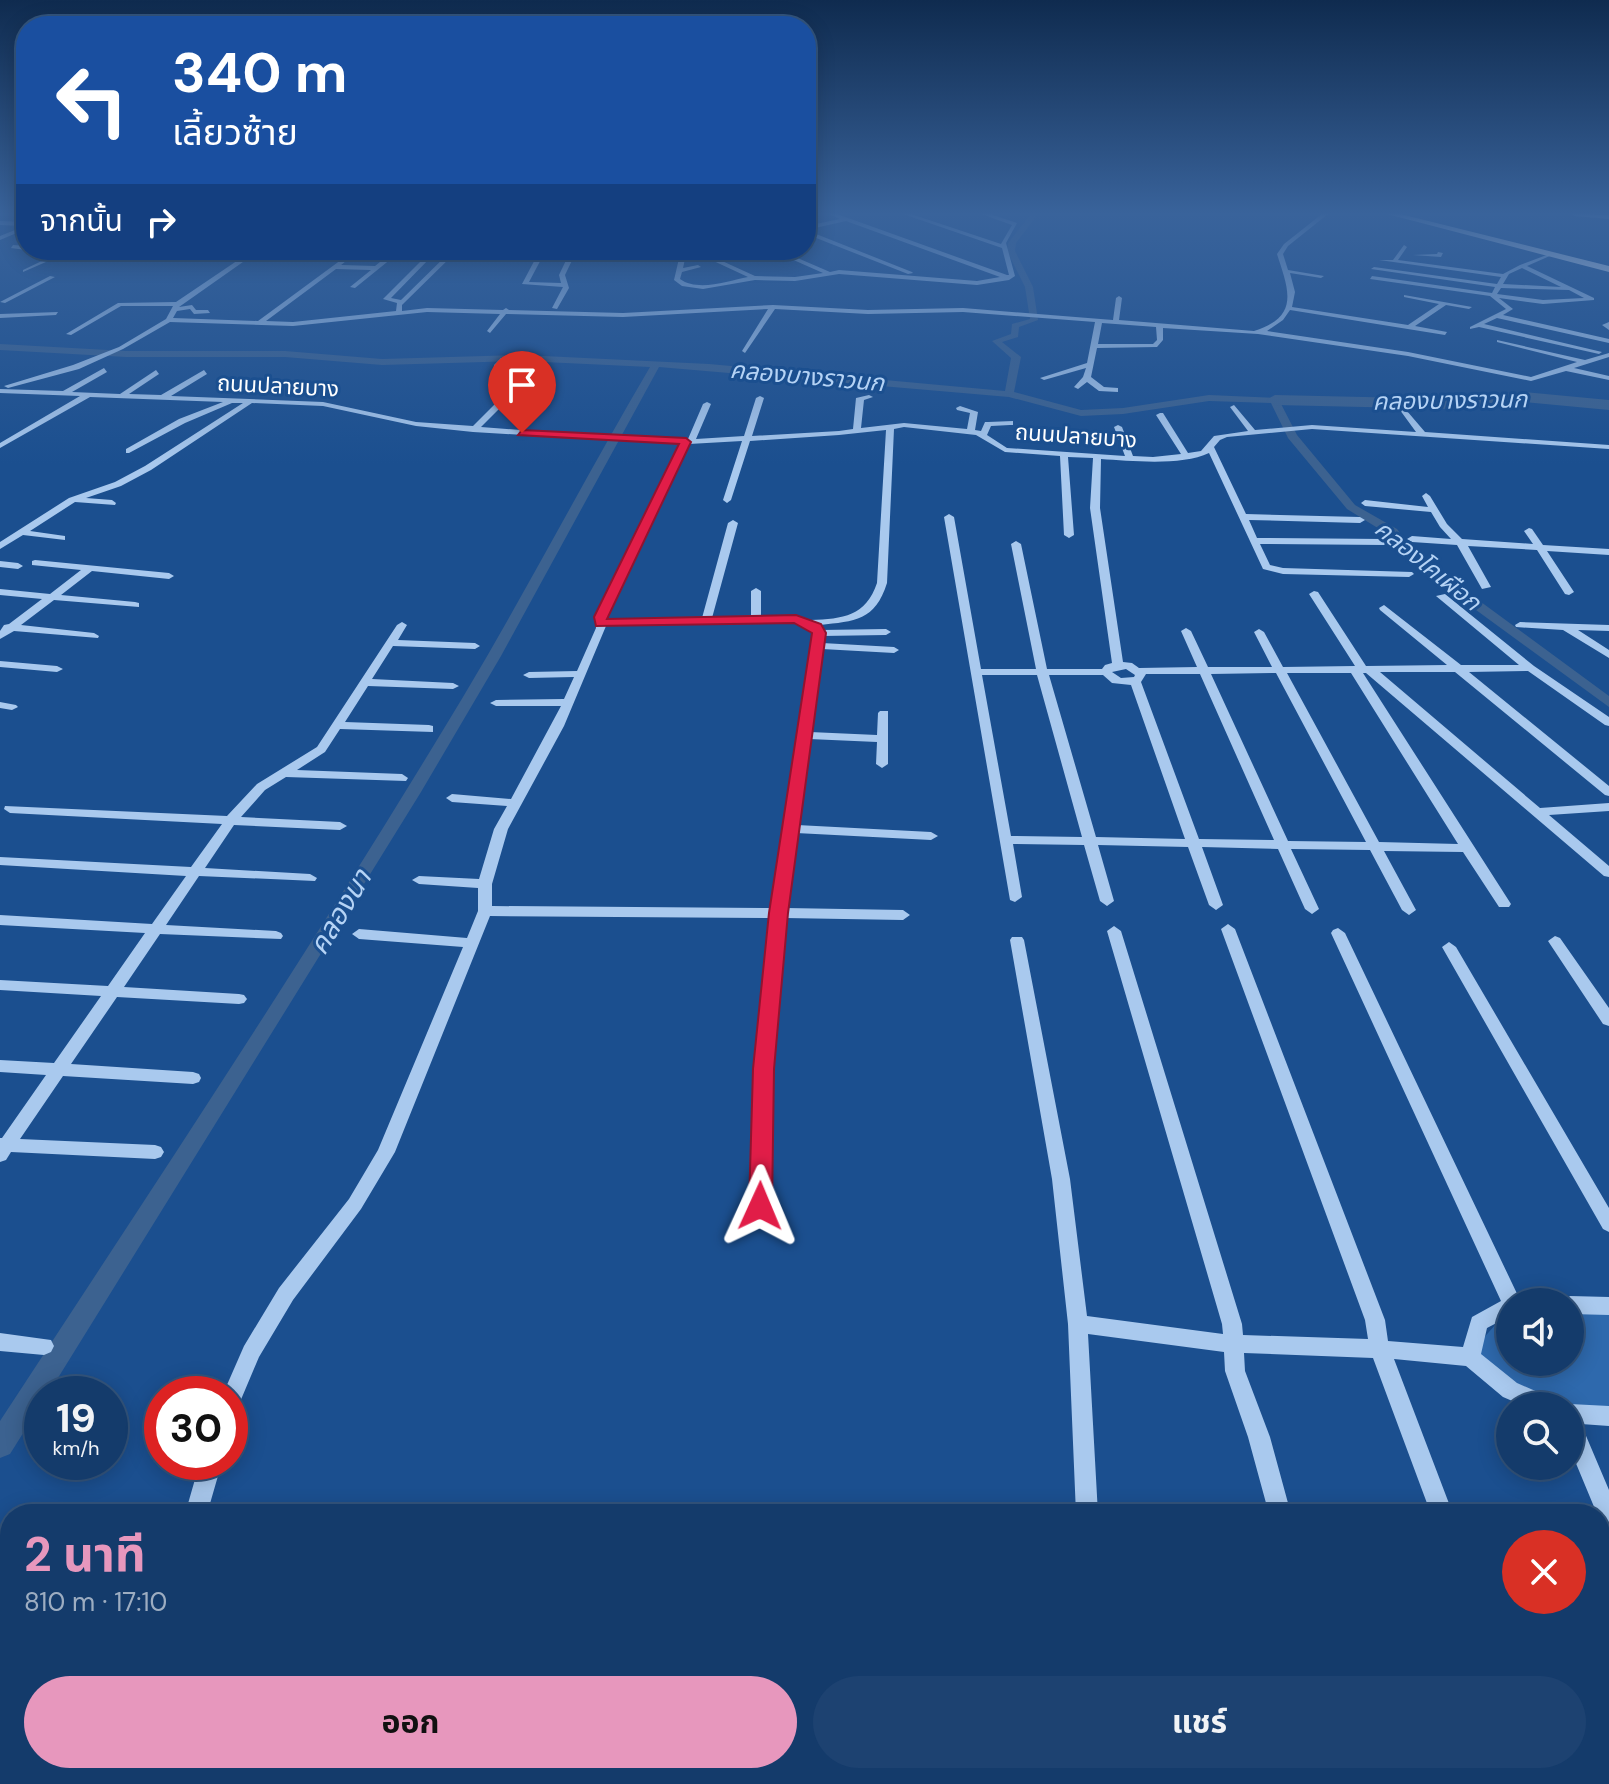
<!DOCTYPE html>
<html lang="th">
<meta charset="utf-8">
<style>
:root{--surface:#143b6b;--page:#1d4271;--text:#f1f3f6;--muted:#9dadc1;--line:#33557e;--accent:#e797bd}
body{margin:0;font-family:"DM Sans","Noto Sans Thai",sans-serif;background:var(--page);color:var(--text);height:100vh;display:flex;flex-direction:column;font-size:30px;white-space:nowrap}
*{box-sizing:border-box;margin:0}
p{font-size:26px;color:var(--muted)}
.icon{flex:none;width:44px;height:44px;fill:none;stroke:currentColor;stroke-width:2;stroke-linecap:round;stroke-linejoin:round}
.map{position:relative;flex:1;overflow:hidden}
.side{position:absolute;left:0px;top:1504px;width:1610px;height:280px;display:flex;flex-direction:column;background:var(--surface);border-radius:32px 32px 0 0;box-shadow:0 4px 20px #0003,0 0 0 2px var(--line)}
.side>*{flex:none}
.hud{position:absolute;left:16px;top:16px;width:800px;height:244px;border-radius:32px;box-shadow:0 4px 20px #0003,0 0 0 2px var(--line);background:#1a4fa0;color:#fff;overflow:hidden}
.fabs{position:absolute;left:1496px;top:1288px;display:grid;gap:16px}
.fabs a{display:grid;place-items:center;width:88px;height:88px;border-radius:50%;background:var(--surface);box-shadow:0 4px 20px #0003,0 0 0 2px var(--line);font-size:40px}
.speed{position:absolute;left:24px;top:1376px;display:flex;gap:16px;font-size:40px;font-weight:700;text-align:center}
.speed>*{display:grid;place-content:center;width:104px;height:104px;border-radius:50%;background:var(--surface);box-shadow:0 4px 20px #0003,0 0 0 2px var(--line);line-height:1}
.speed small{font-size:20px;font-weight:400}
.speed .limit{border:12px solid #d22;background:#fff;color:#111}
.pin{position:absolute;display:grid;place-items:center;width:68px;height:68px;color:#fff;margin:-82px -34px;border-radius:50% 50% 50% 0;rotate:-45deg;box-shadow:0 0 8px #0007}
.pin .icon{rotate:45deg}
.me{position:absolute;width:88px;margin:-44px;rotate:1deg;stroke-linejoin:round;filter:drop-shadow(0 0 6px #0008)}
.turn{display:flex;align-items:center;gap:28px;height:168px;padding:0 24px;font-size:36px}
.turn .icon{width:104px;height:104px;stroke-width:2.5}
.turn b{display:block;font-size:56px;line-height:68px}
.then{display:flex;align-items:center;height:76px;padding:0 24px;background:#0003;gap:16px;font-size:30px}
.round{display:grid;place-items:center;flex:none;width:84px;height:84px;border-radius:42px;background:var(--page)}
.overview{display:flex;align-items:center;justify-content:space-between;height:136px;padding:0 24px}
h1{font-size:48px;font-weight:700;line-height:60px;color:var(--accent)}
.cta{display:flex;gap:16px;margin-top:auto;padding:16px 24px}
.cta a{flex:1;height:92px;border-radius:48px;background:var(--accent);color:#111;font-size:32px;font-weight:700;line-height:92px;text-align:center}
.cta a+a{background:var(--page);color:var(--text)}
.map>svg:first-child{display:block}
.green{fill:#2e69ad}
.lines{fill:none;stroke-linecap:round;stroke-linejoin:round}
.canal{fill:#3c6290;fill-rule:evenodd}
.river{fill:#3c6290;fill-rule:evenodd}
.minor{fill:#a9c9ee;fill-rule:evenodd}
.major{fill:#f0f6ff;fill-rule:evenodd}
.route{fill:#e11d48;stroke:#92132f;stroke-width:2}
.labels{text-anchor:middle;dominant-baseline:central;stroke-width:6;stroke-linejoin:round;paint-order:stroke}
.far-street-label{font-size:22px;fill:#fff;stroke:#1b4f8f}
.far-water-label{font-size:24px;font-style:italic;fill:#b5d3f5;stroke:#1b4f8f}
.water-label{font-size:28px;font-style:italic;fill:#b5d3f5;stroke:#1b4f8f}
</style>
<div class="map">
<svg width="1609" height="1784" viewBox="0 0 1609 1784">
<rect width="100%" height="100%" fill="#1b4f8f"/>
<path class="green" d="M1570,1306H1609V1412L1558,1406L1510,1390L1474,1349L1510,1308V1362H1570Z"/>
<g class="lines">
<path class="canal" d="M1031,214H1038L1016,243L1015,251L1033,287L1038,320L1019,327L1018,337L1002,342L1021,357L1014,392L1081,410L1123,408L1209,395L1278,398L1297,435L1355,505L1397,529L1417,555L1609,696V707L1409,561L1389,535L1347,509L1288,438L1271,403L1209,401L1123,414L1081,416L1009,397L659,367L501,656L421,792L48,1394H42V1403L10,1454L0,1458V1421C157,1181 315,943 463,697C528,588 586,476 650,367L523,361L382,365L285,357H126L0,350V344L126,351H285L382,359L523,355L709,364L1005,391L1011,358L992,341L1011,334L1012,324L1030,319L1025,287L1007,251L1008,243Z"/>
<path class="river" d="M1524,392L1609,400V410L1524,402L1453,409L1275,405L1266,400L1275,395L1453,399Z"/>
<path class="minor" d="M806,214H815L806,218Z
M829,214H837L1007,275H1009L1002,248L903,214H911L1001,244L1012,225L981,214H990L1017,223L1006,243L1015,276L1009,280L977,285L839,274L795,281L755,280L703,289L682,286L674,280L681,250H687L683,268L698,265L701,267L682,272L680,279C698,292 728,281 748,277L690,250H698L755,276L795,277L823,273L771,250H779L830,272L839,270L977,281L1000,277L846,221L806,230V226L840,219Z
M1322,214H1328L1288,246L1283,254L1288,270L1324,276L1321,278L1290,273L1295,292L1292,307L1408,325L1439,304L1404,297V295L1472,307L1469,309L1446,305L1415,326L1447,332L1445,335L1290,310L1283,320L1267,331L1408,352L1531,377L1577,362L1497,342V340L1585,360L1609,353V357L1574,368L1609,376V380L1566,371L1531,381L1408,356L1258,334L1163,328V340L1157,347L1097,348L1091,377L1104,387L1118,388V392L1099,391L1087,382L1078,389L1074,387L1083,377L1086,368L1044,380L1040,378L1087,363L1095,322L963,312L868,314L775,309L745,353L742,351L768,309L623,317L506,314L490,333L487,331L500,314L427,312L293,326L170,322L123,349L79,369L8,388L4,386L73,365L119,347L166,319L173,306H121L71,335L66,334L118,303L176,302L253,250H260L179,307L192,305L196,310H208L210,313L194,314L190,309L177,311L173,318L258,321L345,257L350,258L341,265L375,266L395,250H402L355,288L350,287L371,270L336,269L266,321L293,322L396,311L397,303L383,299L426,256L431,257L391,298L401,300L452,250H458L402,305V311L427,308L503,310L506,308L509,310L623,313L773,305L868,310L963,308L1113,320L1116,298L1119,296L1122,298L1119,320L1254,331C1301,316 1288,289 1277,254L1284,244ZM1102,323L1156,327L1157,340L1153,344H1098Z
M1571,214L1609,215V219L1574,216Z
M0,221L26,222V229L0,240V236L25,226L0,225Z
M806,230L912,272L913,273L908,274L806,234Z
M13,245L26,246V250L11,248Z
M1404,245L1407,247L1398,260L1503,274L1520,265L1552,253V255L1527,266L1594,298V300L1543,304L1499,298L1513,309L1503,315L1609,339V343L1497,318L1484,324L1602,352L1599,354L1479,327L1470,329V327L1506,309L1490,296L1370,279L1372,276L1492,293L1495,287L1371,269L1374,267L1497,284L1501,277L1379,260H1393ZM1522,268L1561,287L1503,284L1509,274ZM1501,288L1569,290L1584,298L1543,300L1497,294Z
M466,250H472L466,256H462Z
M540,250H546L529,282L561,283L559,275L571,250H577L565,275L569,288L557,309L552,308L563,287L522,284Z
M1438,252L1443,253L1441,257L1413,255L1437,254Z
M35,254L55,258L23,272V270L46,259L35,256Z
M50,276L55,277L5,303L0,302Z
M58,312L56,315L0,318V314Z
M1609,322V330L1602,325Z
M501,358L508,360L502,366L536,372L481,427L624,438L688,439L703,404L707,402L711,404L696,439L744,436L756,398L760,396L764,398L752,436L839,431L853,429L856,398L869,395L873,397L864,400L861,428L904,423L967,429L970,413L957,410L956,408L960,406L978,412L975,430L981,431L985,422H988L1013,421V425H1010L991,426L987,435L1007,448L1125,456L1114,427L1118,425L1122,427L1133,456L1153,457L1181,454L1156,415L1160,413H1163L1188,453L1201,451L1214,436L1248,431L1230,407L1234,405L1255,430L1312,425L1416,432L1397,406L1401,404L1425,432L1609,445V449L1312,429L1227,437L1220,440L1214,447L1246,514L1360,517L1365,520L1360,523L1249,520L1257,538L1384,539L1389,542L1384,545L1260,544L1270,565L1283,568L1412,572L1414,574L1409,577L1283,574L1263,569L1209,453C1182,466 1132,461 1101,459L1100,508L1123,662L1132,663L1139,668L1197,667L1181,631L1186,628L1191,631L1208,667H1272L1254,632L1259,629L1264,632L1283,667L1355,666L1309,594L1314,591L1318,592L1366,666L1447,665L1380,610L1379,608L1384,605L1461,665H1519L1436,596L1445,594L1534,666L1609,717V726L1605,725L1528,671L1469,672L1609,786V796L1605,795L1455,672H1380L1540,808L1609,803V811L1549,815L1609,866V877L1604,876L1366,673H1363L1511,904L1509,907H1499L1463,852L1384,851L1416,910L1409,915L1402,910L1370,850L1291,849L1319,909L1312,914L1305,909L1278,849L1202,847L1223,905L1216,910L1209,905L1188,847L1098,845L1114,901L1107,906L1100,901L1084,845L1013,844L1022,897L1015,902L1010,900L944,517L949,514L954,517L981,669H1036L1011,544L1016,541L1021,544L1047,669H1102L1105,665L1112,663L1090,508L1093,458L1068,457L1074,535L1069,538L1064,535L1060,456L1005,452L976,435L904,427L894,429L887,583C875,621 855,621 820,625L821,630L886,629L891,632L886,635L822,636V643L894,647L899,650L894,653L822,649L810,732L877,735L878,713L880,711H888V764L882,768L876,764L877,742L809,739L797,825L931,832L938,836L931,840L796,833L786,908L903,910L910,915L903,920L785,918L771,1069L769,1206L766,1211L760,1213L754,1211L751,1206L755,1069L770,918L490,916L395,1152L361,1209L293,1300L259,1357L237,1409L230,1412V1394H223L244,1346L279,1288L349,1199L378,1150L463,947L359,939L352,934L359,929L467,938L478,911V888L419,884L412,880L419,876L479,879L494,829L507,806L452,802L446,798L452,794L511,799L561,706H496L490,703L496,700L564,699L574,677L529,678L523,675L529,672L577,671L596,628L595,617L681,444L473,432L416,426L323,406L252,403L151,470L121,486L86,498L112,500L116,503L115,505L75,502L30,531L65,536V540L23,535L0,549V542L69,498L115,482L145,466L243,403H232L185,423L129,453H126V449L179,419L223,402L90,397L0,448V443L80,396L0,393V389L63,391L104,368L107,372L72,392L120,394L156,370L159,374L129,394L161,395L204,370L207,374L171,396L323,402L416,422L473,426L526,373L494,369V365ZM886,430L877,583C866,616 843,619 811,620C805,620 800,616 793,616C783,615 772,616 761,617V591L756,588L751,591V617L712,618L738,523L733,520L728,523L702,618L605,620L689,444L742,441L723,500L727,503L731,500L750,441L839,435ZM795,622L811,629L812,646L772,908L492,906V884L508,829L564,726L606,626ZM1126,669L1135,675L1134,677L1121,678L1112,672ZM1276,673L1366,842L1288,841L1211,674ZM1287,673H1351L1458,844L1379,842ZM1146,674H1200L1274,840L1199,839L1141,682ZM982,675H1037L1082,837L1011,836ZM1049,675H1103L1112,683L1131,685L1185,839L1096,837Z
M1426,493L1430,496L1447,524L1462,539L1533,544L1524,531L1529,528L1532,529L1543,545L1609,549V555L1547,551L1574,592L1569,595L1565,594L1537,550L1468,546L1491,587L1482,589L1457,545L1412,542L1407,539L1412,536L1451,539L1440,527L1431,512L1365,506L1361,503L1365,500L1428,507L1422,496Z
M35,560L169,573L174,576L169,579L92,571L61,595L135,602L139,603V607L54,600L21,625L94,633L99,636L98,638L14,631L0,639V631L4,625L9,624L42,599L0,595V589L50,594L81,570L32,565V561Z
M0,561L18,563L23,566L18,569L0,567Z
M402,622L407,625L398,640L475,643L480,646L475,649L393,646L372,679L453,683L459,686L453,689L368,686L345,722L429,725L433,726V732L340,729L325,752L297,770L402,774L408,778L406,781L286,777L265,790L241,817L340,822L347,826L340,830L234,825L205,868L310,874L317,878L315,881L199,876L166,925L276,931L281,933L283,936L281,939L160,934L124,987L239,994L244,995L247,999L244,1003L239,1004L117,997L71,1064L193,1072L199,1074L201,1078L199,1082L193,1084L63,1076L20,1139L155,1145L161,1147L164,1152L161,1157L155,1159L11,1152L6,1160L0,1162V1138H2L46,1075L0,1072V1060L54,1063L101,996L0,990V980L108,986L145,933L0,925V915L152,924L186,876L0,865V857L191,867L222,824L10,813L4,809L5,806L227,816L257,784L317,747L397,625Z
M1520,622L1609,625V631L1578,630L1609,650V658L1563,630L1516,627L1515,625Z
M0,661L57,666L63,669L57,672L0,667Z
M0,702L16,705L18,707L12,710L0,708Z
M1228,924L1235,929L1385,1320L1388,1341L1463,1347L1472,1317L1501,1301L1331,933L1333,930L1338,928L1345,933L1521,1302H1510V1316L1487,1328L1481,1354L1517,1383L1554,1399L1557,1406H1524L1503,1397L1466,1366L1394,1359L1453,1514H1431L1373,1358L1244,1353L1245,1371L1270,1437L1291,1514H1269L1248,1437L1225,1371L1224,1352L1088,1334L1098,1514H1076L1068,1324L1052,1179L1010,940L1012,937H1022L1024,940L1070,1179L1087,1316L1223,1334L1222,1324L1107,931L1114,926L1121,931L1242,1324L1243,1335L1368,1339L1365,1320L1221,929Z
M1555,936L1560,938L1609,1008V1026L1603,1024L1548,941Z
M1449,942L1456,947L1609,1208V1232L1603,1229L1442,947Z
M1570,1296L1609,1297V1315L1570,1314V1302H1562Z
M0,1333L51,1340L54,1346L51,1352L44,1355L0,1351Z
M1570,1404L1609,1406V1426L1581,1424L1609,1490V1527L1601,1524L1600,1514H1597L1570,1449V1406H1565Z
M200,1462H222L207,1514H185Z
M113,1774H139L142,1784H116Z
M1337,1774H1363L1365,1784H1339Z
M1529,1774H1555L1559,1784H1533Z"/>
<path class="major" d="M1387,214H1400L1609,266V272Z"/>
</g>
<linearGradient id="sky" x2="0" y2="1"><stop stop-color="#0f2b4f"/><stop offset="0.46" stop-color="#39639b"/><stop offset="1" stop-color="#39639b" stop-opacity="0"/></linearGradient>
<rect width="1609" height="464" fill="url(#sky)"/>
<path class="route" d="M522,430L686,438L691,442L607,619L796,615L821,624L826,633L788,913L774,1069L772,1206L769,1213L760,1216L752,1213L749,1206L753,1069L769,913L812,633L794,623L596,626L594,617L679,444L518,435Z"/>
<g class="labels">
<g class="far-street-label">
<text transform="translate(278 386) rotate(3)">ถนนปลายบาง</text>
<text transform="translate(1076 436) rotate(4)">ถนนปลายบาง</text>
</g>
<g class="far-water-label">
<text transform="translate(807 376) rotate(5)">คลองบางราวนก</text>
<text transform="translate(1450 400) rotate(-1)">คลองบางราวนก</text>
<text transform="translate(1428 565) rotate(39)">คลองโคเผือก</text>
</g>
<g class="water-label">
<text transform="translate(340 912) rotate(-59)">คลองนา</text>
</g>
</g>
</svg>
<div class="fabs">
<a><svg class="icon" aria-label="sound" viewBox="0 0 24 24"><path d="M4 9h4l5-4v14l-5-4H4zM17 9q2 3 0 6"/></svg></a>
<a><svg class="icon" aria-label="search" viewBox="0 0 24 24"><circle cx="10" cy="10" r="6"/><path d="M15 15l6 6"/></svg></a>
</div>
<div class="speed"><div>19<small>km/h</small></div><div class="limit">30</div></div>
<div class="pin" style="left:522px;top:433px;background:#d93025"><svg class="icon" aria-label="arrive" viewBox="0 0 24 24"><path d="M6 21V4h12l-3 4 3 4H6"/></svg></div>
<svg class="me" style="left:760px;top:1206px" viewBox="-20 -20 40 40"><path d="M0-17L14 15 0 8-14 15z" fill="#e11d48" stroke="#fff" stroke-width="4"/></svg>
<div class="hud">
<div class="turn"><svg class="icon" aria-label="left" viewBox="0 0 24 24"><path d="M17 20v-9H6M10 6l-5 5 5 5"/></svg><div><b>340 m</b>เลี้ยวซ้าย</div></div>
<div class="then">จากนั้น<svg class="icon" aria-label="right" viewBox="0 0 24 24"><path d="M7 20v-9h11M14 6l5 5-5 5"/></svg></div>
</div>
<section class="side">
<div class="overview"><div><h1>2 นาที</h1><p>810 m · 17:10</p></div><a class="round" style="background:#d93025;color:#fff"><svg class="icon" aria-label="close" viewBox="0 0 24 24"><path d="M6 6l12 12M18 6L6 18"/></svg></a></div>
<div class="cta"><a>ออก</a><a>แชร์</a></div>
</section>
</div>
